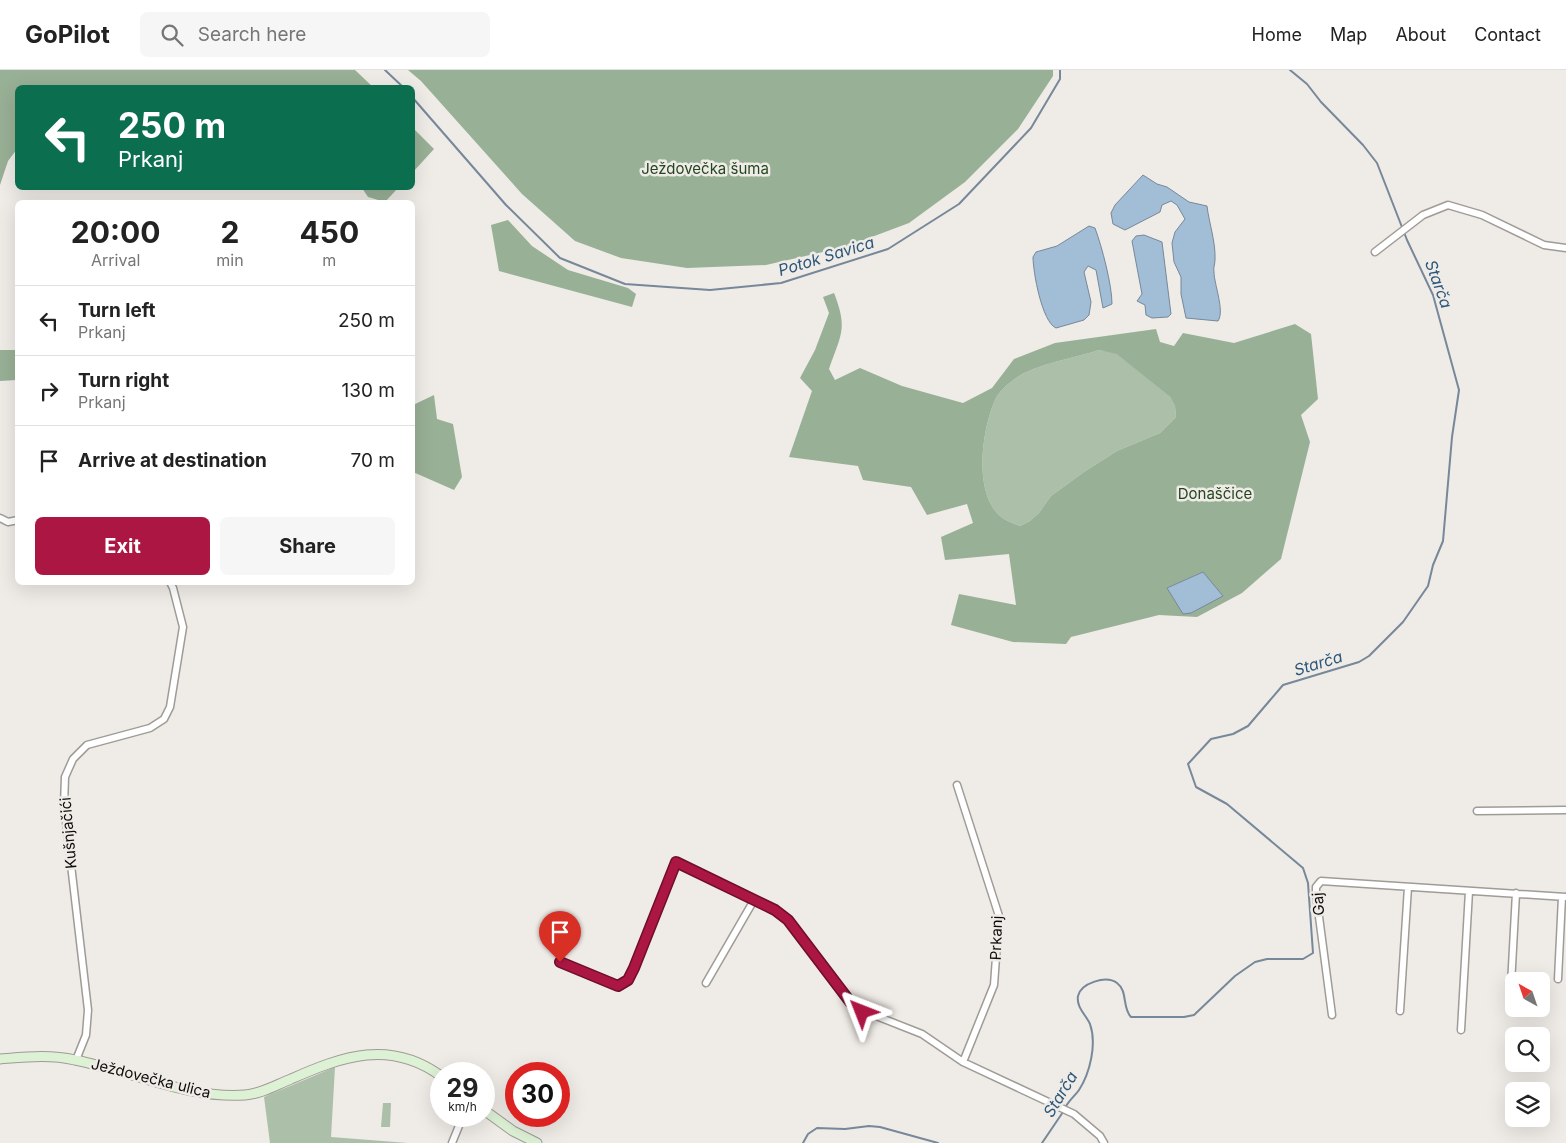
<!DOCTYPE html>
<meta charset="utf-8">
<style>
:root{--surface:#fff;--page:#f6f6f6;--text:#222;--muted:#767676;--line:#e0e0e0;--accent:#ab1643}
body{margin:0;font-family:Inter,sans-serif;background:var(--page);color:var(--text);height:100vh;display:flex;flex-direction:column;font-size:19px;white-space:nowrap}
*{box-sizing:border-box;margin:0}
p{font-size:16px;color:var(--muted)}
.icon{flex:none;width:28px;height:28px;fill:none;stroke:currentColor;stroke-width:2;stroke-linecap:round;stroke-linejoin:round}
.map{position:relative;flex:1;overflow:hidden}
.details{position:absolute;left:15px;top:130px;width:400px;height:385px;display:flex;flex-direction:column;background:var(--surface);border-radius:8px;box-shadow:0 5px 20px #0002}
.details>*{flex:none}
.banner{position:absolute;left:15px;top:15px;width:400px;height:105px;border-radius:8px;box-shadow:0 5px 20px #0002;background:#0b6e4f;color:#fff;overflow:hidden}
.needle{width:32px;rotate:320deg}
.buttons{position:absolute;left:1505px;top:902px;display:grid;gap:10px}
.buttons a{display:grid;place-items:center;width:45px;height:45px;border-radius:8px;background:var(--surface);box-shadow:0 5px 20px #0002;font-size:25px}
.speed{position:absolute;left:430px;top:992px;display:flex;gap:10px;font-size:25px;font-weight:700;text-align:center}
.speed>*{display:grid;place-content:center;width:65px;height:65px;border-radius:50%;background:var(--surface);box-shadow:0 5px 20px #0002;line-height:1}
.speed small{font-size:12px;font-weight:400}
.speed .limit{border:8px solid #d22;background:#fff;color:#111}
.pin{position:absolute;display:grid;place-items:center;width:42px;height:42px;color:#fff;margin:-51px -21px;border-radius:50% 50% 50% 0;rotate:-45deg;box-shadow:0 0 5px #0007}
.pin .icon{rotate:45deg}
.me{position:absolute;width:55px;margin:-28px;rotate:315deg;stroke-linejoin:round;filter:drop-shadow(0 0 4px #0008)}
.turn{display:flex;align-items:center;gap:18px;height:105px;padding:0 20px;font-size:22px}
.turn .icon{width:65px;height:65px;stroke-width:2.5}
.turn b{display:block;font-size:35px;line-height:42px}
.eta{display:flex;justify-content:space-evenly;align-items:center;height:85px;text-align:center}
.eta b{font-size:30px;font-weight:700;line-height:35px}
.primary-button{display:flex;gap:10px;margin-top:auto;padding:10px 20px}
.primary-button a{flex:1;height:58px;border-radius:8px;background:var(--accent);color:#fff;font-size:20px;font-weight:700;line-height:58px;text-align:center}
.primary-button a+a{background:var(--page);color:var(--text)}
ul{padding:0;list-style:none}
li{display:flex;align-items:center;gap:15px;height:70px;padding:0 20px;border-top:1px solid var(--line)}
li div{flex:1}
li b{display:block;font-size:19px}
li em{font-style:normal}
header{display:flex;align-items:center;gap:30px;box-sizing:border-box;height:70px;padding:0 25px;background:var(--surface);border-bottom:1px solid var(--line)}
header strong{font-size:24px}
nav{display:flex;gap:28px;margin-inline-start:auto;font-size:18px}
.search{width:350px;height:45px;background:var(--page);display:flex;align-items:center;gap:12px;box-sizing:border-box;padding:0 18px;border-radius:8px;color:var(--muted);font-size:19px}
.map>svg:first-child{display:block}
.green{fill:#abbfa9}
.forest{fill:#98b096;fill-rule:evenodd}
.water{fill:#a2bdd6;stroke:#768899}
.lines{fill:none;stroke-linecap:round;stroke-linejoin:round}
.stream{stroke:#768899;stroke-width:2}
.minor-casing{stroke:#9f9b96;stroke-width:9}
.secondary-casing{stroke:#9f9b96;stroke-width:11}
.minor{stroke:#fff;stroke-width:6}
.secondary{stroke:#ddf1d5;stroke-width:9}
.route-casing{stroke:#6f0e2c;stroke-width:12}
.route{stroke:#ab1643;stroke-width:9}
.labels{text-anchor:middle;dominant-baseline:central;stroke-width:5;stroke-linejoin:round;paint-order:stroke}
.park-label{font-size:15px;fill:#22461f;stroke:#efebe6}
.street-label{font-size:15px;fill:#0e0c0b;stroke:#efebe6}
.water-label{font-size:16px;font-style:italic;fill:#2c577b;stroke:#efebe6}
</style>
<header>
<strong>GoPilot</strong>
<div class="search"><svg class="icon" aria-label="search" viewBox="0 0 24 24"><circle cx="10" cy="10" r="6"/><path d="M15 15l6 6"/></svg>Search here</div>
<nav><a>Home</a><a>Map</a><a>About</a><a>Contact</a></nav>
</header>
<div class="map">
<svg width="1566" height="1073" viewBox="0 0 1566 1073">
<rect width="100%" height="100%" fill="#efebe6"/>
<path class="green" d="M1099,280L1117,283L1170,327L1175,336L1176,347L1160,363L1117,381L1084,402L1051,426L1039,443L1030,451L1020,456C1012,453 1003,450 997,443C974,418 982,359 995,330C998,322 1009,313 1016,308C1036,294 1075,288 1099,280Z
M335,997L331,1067L408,1073H270L264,1027Z
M383,1033H391L390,1057H381Z"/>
<path class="forest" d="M0,0H355L373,17L18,18L17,79L8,91L0,115Z
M408,0H1053V6L1018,59L965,112L909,153L845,177L766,195L687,198L621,188L575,171L522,124L421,11Z
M412,57L434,79L413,102H412Z
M362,118H398L385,132L368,127Z
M508,150L532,176L568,200L628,218L636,224L632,237L499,201L491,155Z
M834,223C848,259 841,264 829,299L835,310L860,298L902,316L963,333L992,318L1014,289L1055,273L1156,259L1160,272L1174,276L1183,263L1234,273L1295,254L1311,264L1318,329L1301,345L1310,372L1281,489L1242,523L1197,547L1159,545L1071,567L1066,574L1013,572L951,555L959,524L1016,535L1009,484L945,490L941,467L973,453L967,434L927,445L911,417L863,410L858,396L789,387L812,321L800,308L815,280L829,243L823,227ZM1099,280L1117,284L1170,327L1175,336L1176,347L1160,363L1117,381L1084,402L1051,426L1039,443L1030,451L1020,456C1012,453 1003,450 997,443C974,418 982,359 995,330C998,322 1009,313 1016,308C1036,294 1075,288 1099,280ZM1203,502L1222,526L1191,543L1167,518Z
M0,280H17V310L0,311Z
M434,325L437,349L453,354L462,407L454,420L413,402V335Z"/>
<path class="water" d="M1143,105L1157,114L1167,117L1189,132L1207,136C1209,153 1216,173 1215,190C1215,194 1213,198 1214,202C1214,214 1225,241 1218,251L1186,248L1181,224V207L1174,192L1172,173L1175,162L1185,149L1177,135L1171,131L1162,135L1160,142L1125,160L1113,154L1111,143L1115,135Z
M1089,156L1095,158C1102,177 1112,215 1112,234L1103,238L1096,200L1088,196L1084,202L1091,232L1089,245L1084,250L1056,258C1042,252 1033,202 1033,187L1036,182L1057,176Z
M1144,165L1162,172L1171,244L1168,247L1152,248L1146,245L1145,235L1137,231L1142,224L1132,171L1136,166Z
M1203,502L1223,526L1191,543L1183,544L1167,518Z"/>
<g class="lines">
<path class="stream" d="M385,0L404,18
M412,27L506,135L560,188L625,214L710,220L781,213L888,179L959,134L1031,58L1060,9V0
M1065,1038C1069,1030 1075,1026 1079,1020C1090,1003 1097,974 1090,954C1086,945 1076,937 1078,926C1081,913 1106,905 1117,913C1128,921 1122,938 1131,947H1184L1194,945L1235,906L1255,892L1267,889H1303L1313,883L1308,813L1303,798L1227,734L1196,717L1188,694L1211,669L1233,664L1248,656L1283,615L1359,592L1369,586L1403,552L1428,516L1433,495L1443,471L1452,367L1459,320L1433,225L1407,170L1377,93L1363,75L1321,32L1307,14L1290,0
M803,1073L808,1064L817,1058L845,1059L869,1056L880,1057L938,1073
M1042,1073L1063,1042"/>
<g class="minor-casing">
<path id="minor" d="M1375,182L1423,145L1448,135L1482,145L1544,175L1566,178
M0,448L8,452L18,450
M957,715L999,846L994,915L963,992
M1477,741L1566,740
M560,892L618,915L628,910L634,898L676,792L775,840L788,850L856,938L922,964L963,992L1074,1044L1100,1066L1104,1073
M1558,909L1562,827
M706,913L754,830
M1510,933L1516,823
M1400,941L1408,817
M1332,945L1316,824V817L1321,811L1566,827
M1461,960L1469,821
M76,990L86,965L88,940L64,735L65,707L73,689L87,675L150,658L164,649L170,637L183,557L173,518L170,512
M452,1073L463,1046"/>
</g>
<g class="secondary-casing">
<path id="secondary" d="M0,989C25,987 50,984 75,990C131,1001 188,1029 245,1025C261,1024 276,1015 291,1009C343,986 390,969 441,1006
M484,1040L513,1061L537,1073"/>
</g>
<use href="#minor" class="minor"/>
<use href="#secondary" class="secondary"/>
</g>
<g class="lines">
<g class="route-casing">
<path id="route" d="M560,892L618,916L628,910L634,898L676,792L775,840L788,850L851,933L862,942"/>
</g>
<use href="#route" class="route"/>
</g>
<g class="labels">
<g class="park-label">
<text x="705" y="98">Ježdovečka šuma</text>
<text x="1215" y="423">Donaščice</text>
</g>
<g class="street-label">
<text transform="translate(68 763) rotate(-95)">Kušnjačići</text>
<text transform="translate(1318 834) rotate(-94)">Gaj</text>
<text transform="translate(996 868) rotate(-88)">Prkanj</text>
<text transform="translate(151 1008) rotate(14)">Ježdovečka ulica</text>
</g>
<g class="water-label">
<text transform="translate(826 186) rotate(-17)">Potok Savica</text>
<text transform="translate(1439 214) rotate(70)">Starča</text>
<text transform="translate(1318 593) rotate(-17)">Starča</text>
<text transform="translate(1060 1024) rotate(-59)">Starča</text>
</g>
</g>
</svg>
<div class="buttons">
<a><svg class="needle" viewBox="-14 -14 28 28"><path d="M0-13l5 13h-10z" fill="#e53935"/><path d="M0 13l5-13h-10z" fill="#767676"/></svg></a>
<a><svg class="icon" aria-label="search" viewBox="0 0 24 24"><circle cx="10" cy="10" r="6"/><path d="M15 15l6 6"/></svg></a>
<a><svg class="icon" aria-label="layers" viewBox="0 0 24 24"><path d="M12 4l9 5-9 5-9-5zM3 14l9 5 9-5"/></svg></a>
</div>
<div class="speed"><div>29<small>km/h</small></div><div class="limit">30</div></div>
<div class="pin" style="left:560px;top:892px;background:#d93025"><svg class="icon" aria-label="arrive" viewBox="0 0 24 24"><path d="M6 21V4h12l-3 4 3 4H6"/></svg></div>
<svg class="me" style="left:862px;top:942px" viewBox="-20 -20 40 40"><path d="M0-17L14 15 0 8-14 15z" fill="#ab1643" stroke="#fff" stroke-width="4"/></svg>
<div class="banner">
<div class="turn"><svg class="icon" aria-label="left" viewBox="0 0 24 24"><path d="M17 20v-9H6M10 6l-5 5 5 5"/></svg><div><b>250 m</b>Prkanj</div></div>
</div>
<section class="details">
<div class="eta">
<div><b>20:00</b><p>Arrival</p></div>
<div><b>2</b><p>min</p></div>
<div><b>450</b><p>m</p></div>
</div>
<ul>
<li><svg class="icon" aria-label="left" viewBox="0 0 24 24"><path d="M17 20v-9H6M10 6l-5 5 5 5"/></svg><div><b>Turn left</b><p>Prkanj</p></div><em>250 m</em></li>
<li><svg class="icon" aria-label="right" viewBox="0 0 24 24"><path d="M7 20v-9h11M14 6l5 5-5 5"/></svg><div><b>Turn right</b><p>Prkanj</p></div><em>130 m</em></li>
<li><svg class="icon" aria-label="arrive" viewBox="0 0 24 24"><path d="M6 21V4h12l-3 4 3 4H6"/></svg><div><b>Arrive at destination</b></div><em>70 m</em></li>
</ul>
<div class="primary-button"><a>Exit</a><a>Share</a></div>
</section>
</div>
